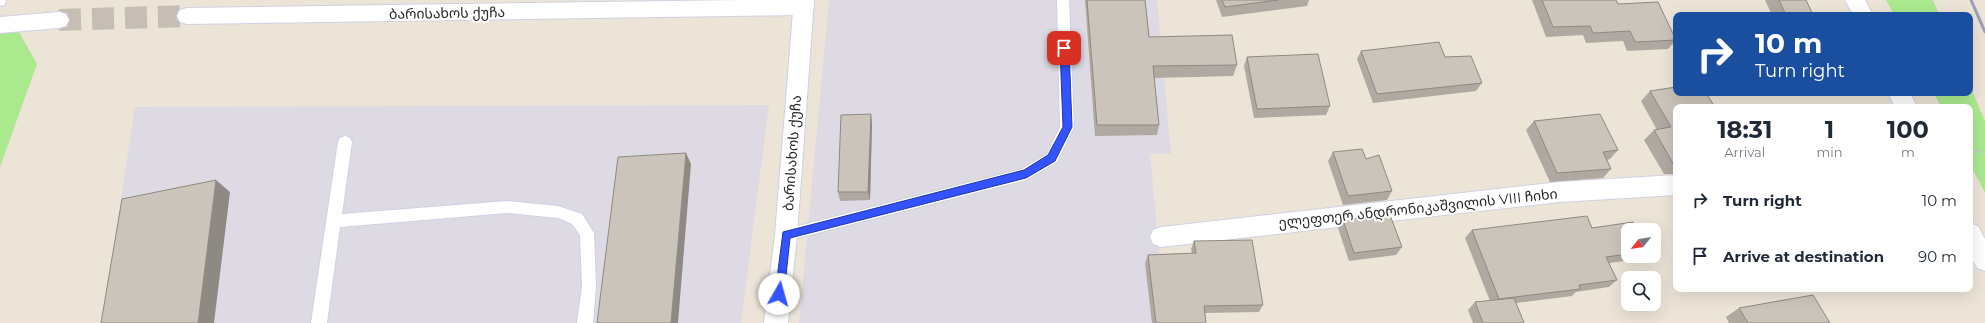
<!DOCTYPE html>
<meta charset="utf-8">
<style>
:root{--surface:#fff;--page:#f6f6f7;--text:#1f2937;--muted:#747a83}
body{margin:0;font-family:Montserrat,"Noto Sans Georgian",sans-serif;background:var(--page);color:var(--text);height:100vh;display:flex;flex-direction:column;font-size:15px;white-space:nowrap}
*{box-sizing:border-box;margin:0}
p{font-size:13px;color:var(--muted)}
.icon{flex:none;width:22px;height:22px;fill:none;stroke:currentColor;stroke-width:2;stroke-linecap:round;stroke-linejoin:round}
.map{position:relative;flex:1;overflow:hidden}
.drawer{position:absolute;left:1673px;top:104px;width:300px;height:188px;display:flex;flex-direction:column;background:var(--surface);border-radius:8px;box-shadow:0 4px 16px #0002}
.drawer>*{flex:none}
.banner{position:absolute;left:1673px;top:12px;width:300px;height:84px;border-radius:8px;box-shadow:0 4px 16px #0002;background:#1a4fa0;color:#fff;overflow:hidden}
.needle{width:26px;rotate:240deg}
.buttons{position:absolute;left:1621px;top:223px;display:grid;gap:8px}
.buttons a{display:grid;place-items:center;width:40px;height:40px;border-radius:8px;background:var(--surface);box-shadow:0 4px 16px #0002;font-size:20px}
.pin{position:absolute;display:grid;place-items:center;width:34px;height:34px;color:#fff;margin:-17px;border-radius:8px;box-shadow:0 2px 6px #0006}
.me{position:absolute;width:44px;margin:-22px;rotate:7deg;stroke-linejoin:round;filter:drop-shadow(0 0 3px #0008)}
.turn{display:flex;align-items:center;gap:14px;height:84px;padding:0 16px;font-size:18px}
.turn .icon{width:52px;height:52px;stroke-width:2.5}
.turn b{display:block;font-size:28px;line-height:34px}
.eta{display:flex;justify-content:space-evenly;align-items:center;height:68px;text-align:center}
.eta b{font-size:24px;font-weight:700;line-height:28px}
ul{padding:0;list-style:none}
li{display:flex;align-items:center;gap:12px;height:56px;padding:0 16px}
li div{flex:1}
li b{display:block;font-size:15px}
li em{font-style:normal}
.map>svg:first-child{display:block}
.industrial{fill:#dddae4}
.green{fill:#abe98f}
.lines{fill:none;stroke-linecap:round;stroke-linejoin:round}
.minor-tunnel{stroke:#c6beb5;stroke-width:22;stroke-dasharray:22 11;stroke-linecap:butt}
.service-casing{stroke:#ced1e3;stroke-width:2}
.minor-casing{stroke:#ced1e3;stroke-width:2}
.tertiary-casing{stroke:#ced1e3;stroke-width:2}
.secondary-casing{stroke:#ced1e3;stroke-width:2}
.path{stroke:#c7c7c7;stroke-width:2.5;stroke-dasharray:3 2;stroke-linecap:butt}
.service{fill:#fff;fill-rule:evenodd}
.minor{fill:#fff;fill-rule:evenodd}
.tertiary{fill:#fff;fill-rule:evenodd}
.secondary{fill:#fff;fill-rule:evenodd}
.rail{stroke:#9b9eb5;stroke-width:3}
.wall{fill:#afa9a1}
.shaded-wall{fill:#8e8983}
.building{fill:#cbc4bb;stroke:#8e8983}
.route{fill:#3353ff;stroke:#2136a6}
.labels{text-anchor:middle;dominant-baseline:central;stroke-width:4;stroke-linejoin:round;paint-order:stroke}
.street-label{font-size:14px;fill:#282828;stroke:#fff}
</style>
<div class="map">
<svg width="1985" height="323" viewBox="0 0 1985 323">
<rect width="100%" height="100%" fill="#ede4d8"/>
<path class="industrial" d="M829,0H1157L1171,154H1150L1166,323H799Z
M769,105L741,323H102L135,107Z"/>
<path class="green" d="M1886,0H1933L1939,15H1894Z
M19,32L37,64L0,167V34Z
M1970,86L1985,121V193L1970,164V107H1941L1934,93H1970Z"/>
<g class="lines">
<path class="minor-tunnel" d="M59,20L187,16"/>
<g class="service-casing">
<path id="service" d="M0,0H6L5,5L0,6Z
M1057,0H1069L1074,127L1057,162L1026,180L786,241L781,240L779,235L781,230L786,229L1022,169L1047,154L1060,127Z
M345,136L350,138L352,142L342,214L507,201L558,206L582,214L594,233L596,286L593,323H577L582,286L580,235L572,224L558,218L507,213L340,227L327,323H311L338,142L340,138Z"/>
</g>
<g class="minor-casing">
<path id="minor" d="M742,0H807L811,1L814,7L811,13L804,15L187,24L180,22L177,16L180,10L187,8Z
M59,12L66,14L69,20L66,26L59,28L0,33V17Z
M1676,175V195L1559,202L1161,247L1153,244L1150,237L1153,230L1161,227L1559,182Z"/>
</g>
<g class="tertiary-casing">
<path id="tertiary" d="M794,0H814L797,235L788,323H764L775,235Z"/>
</g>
<g class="secondary-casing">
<path id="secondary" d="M1845,0H1865L1873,15H1853Z
M1888,93H1910L1917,107H1895Z
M1970,223L1978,226L1985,239V271L1977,268L1970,256Z"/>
</g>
<path class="path" d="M1970,149L1985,153"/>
<use href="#service" class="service"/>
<use href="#minor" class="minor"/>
<use href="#tertiary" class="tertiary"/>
<use href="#secondary" class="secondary"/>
<path class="rail" d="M1971,0L1985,32"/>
</g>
<path class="wall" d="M1085,0H1145L1149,37L1237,65L1233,76L1154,78L1159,125L1157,135L1095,136Z
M1216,0H1309L1307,6L1222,17Z
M1532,0H1616L1618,4L1676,40L1668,49L1627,51L1623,41L1586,43L1583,35L1546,37Z
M1765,0H1806L1813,15H1772Z
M1361,51L1445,57L1482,83L1476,91L1373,103L1357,59Z
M1247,57L1330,106L1326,115L1254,118L1244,66Z
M1650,91L1676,107V174H1664L1644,140L1654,130H1657L1641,101Z
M1534,121L1618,150L1610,159L1607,160L1611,169L1603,178L1550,182L1526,130Z
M872,123L870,200L840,201L838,192Z
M1333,152L1366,159L1392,191L1387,200L1343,205L1328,161Z
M1343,220L1402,247L1396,255L1349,261L1338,228Z
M1592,228L1628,230V256H1642L1639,259L1609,263L1617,280L1609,287L1576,292L1572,296L1516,303L1524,323H1473L1468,310L1475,302L1490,301L1465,238L1472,230Z
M1194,241L1263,305L1259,312L1205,313L1206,323H1152L1145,263L1148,255L1192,253L1191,249Z
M1739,308L1830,323H1729L1726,317Z"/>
<path class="shaded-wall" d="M871,114L872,123L870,200L868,192Z
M686,153L691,164L678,323H671Z
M216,180L230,192L214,323H198Z"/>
<path class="building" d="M1087,0H1145L1149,37L1232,35L1237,65L1153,66L1159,125H1097Z
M1222,0H1278L1225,7Z
M1542,0H1616L1618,4L1658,2L1676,40L1635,42L1630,31L1593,33L1590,26L1553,27Z
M1779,0H1806L1813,15H1786Z
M1439,42L1445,57L1471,56L1482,83L1377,94L1361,51Z
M1318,54L1330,106L1257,109L1247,57Z
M1676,87V93H1706L1715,107H1676V165H1674L1654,130L1671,127L1650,91Z
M871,114L868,192H838L841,115Z
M1600,114L1618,150L1603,152L1611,169L1557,173L1534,121Z
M1362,149L1366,159L1379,155L1392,191L1348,196L1333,152Z
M686,153L671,323H597L618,157Z
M216,180L198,323H101L122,199Z
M1390,215L1402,247L1354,253L1343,220Z
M1587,216L1592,228L1633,222L1637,230H1628V254L1606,257L1617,280L1579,285L1580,289L1499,299L1472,230Z
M1252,240L1263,305L1204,306L1206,323H1156L1148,255L1196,253L1194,241Z
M1813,295L1830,323H1748L1739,308Z
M1514,298L1524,323H1483L1475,302Z"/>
<path class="route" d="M1064,44L1069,48L1072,127L1055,161L1026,178L790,238L784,294L779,298L776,297L775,294L783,232L1024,170L1048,155L1063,127L1060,48Z"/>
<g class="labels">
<g class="street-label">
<text transform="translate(447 13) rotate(-1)">ბარისახოს ქუჩა</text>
<text transform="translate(792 153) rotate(-86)">ბარისახოს ქუჩა</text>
<text transform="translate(1418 208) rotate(-6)">ელეფთერ ანდრონიკაშვილის VIII ჩიხი</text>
</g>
</g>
</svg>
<div class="buttons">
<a><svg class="needle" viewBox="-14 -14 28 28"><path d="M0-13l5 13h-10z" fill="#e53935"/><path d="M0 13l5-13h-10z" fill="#747a83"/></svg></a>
<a><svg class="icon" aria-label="search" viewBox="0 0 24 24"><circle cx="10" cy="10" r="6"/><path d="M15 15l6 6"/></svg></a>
</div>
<div class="pin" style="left:1064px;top:48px;background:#d93025"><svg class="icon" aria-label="arrive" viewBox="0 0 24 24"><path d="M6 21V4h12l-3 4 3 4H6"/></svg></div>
<svg class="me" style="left:779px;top:294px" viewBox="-20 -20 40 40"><circle r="19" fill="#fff"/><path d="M0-13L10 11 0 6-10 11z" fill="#3353ff"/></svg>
<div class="banner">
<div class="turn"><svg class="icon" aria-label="right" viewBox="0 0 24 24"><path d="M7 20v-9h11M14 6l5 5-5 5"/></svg><div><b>10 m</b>Turn right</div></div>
</div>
<section class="drawer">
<div class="eta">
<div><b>18:31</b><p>Arrival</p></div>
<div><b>1</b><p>min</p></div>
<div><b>100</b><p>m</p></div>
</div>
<ul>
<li><svg class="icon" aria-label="right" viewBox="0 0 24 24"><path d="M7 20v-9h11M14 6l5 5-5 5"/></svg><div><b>Turn right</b></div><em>10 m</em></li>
<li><svg class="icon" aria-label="arrive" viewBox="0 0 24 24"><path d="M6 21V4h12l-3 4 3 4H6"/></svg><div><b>Arrive at destination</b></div><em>90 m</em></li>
</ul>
</section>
</div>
